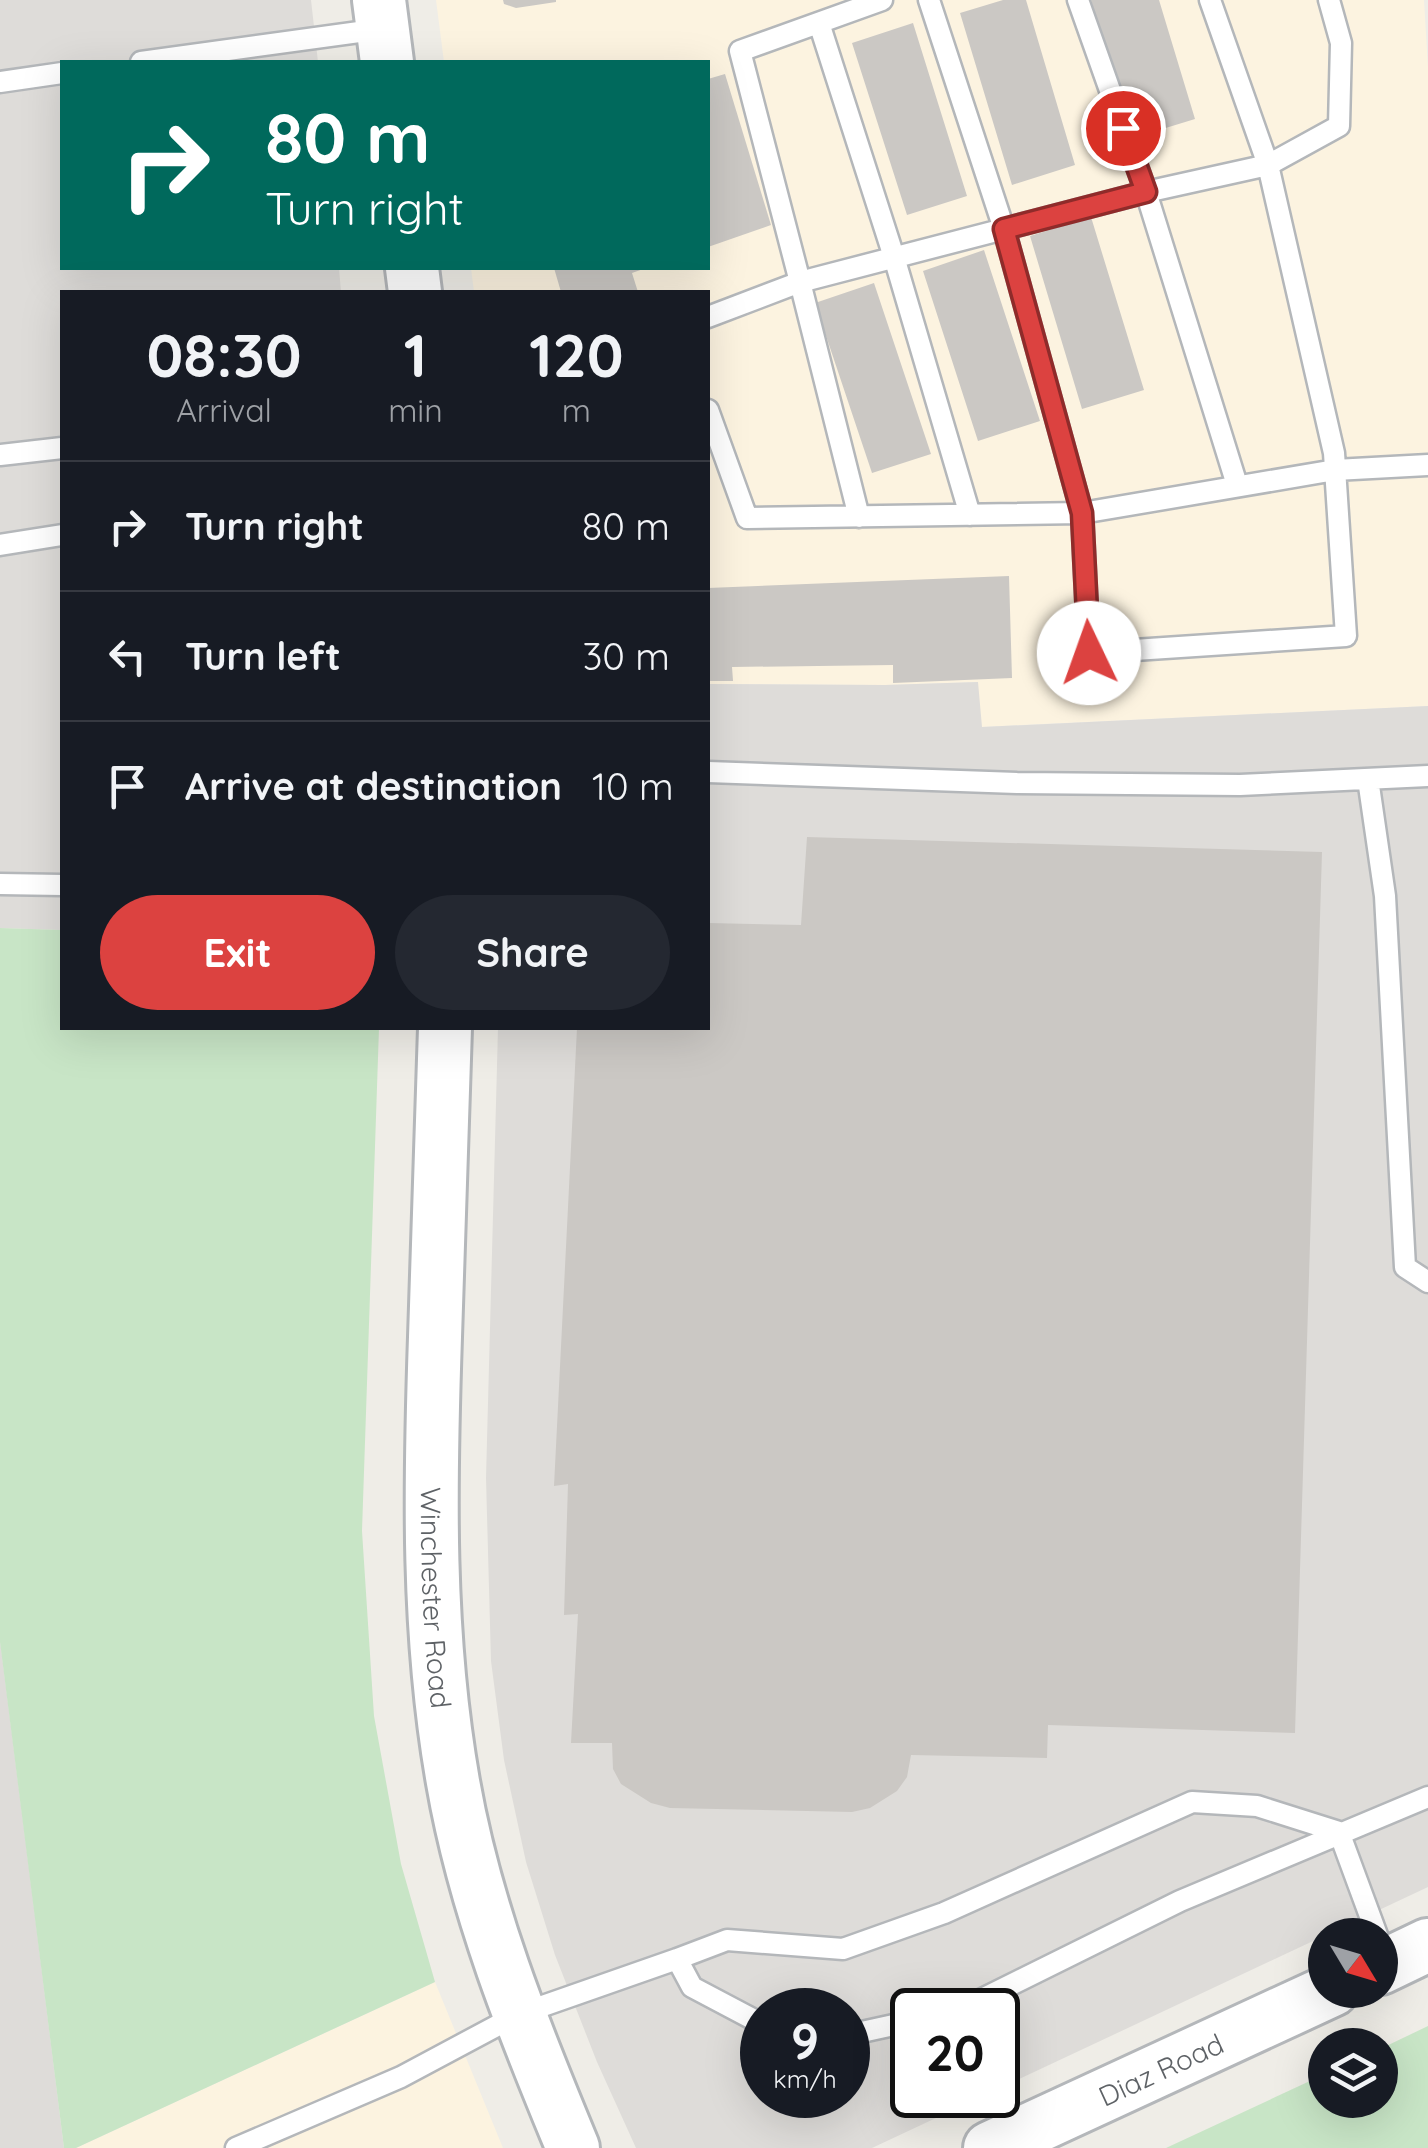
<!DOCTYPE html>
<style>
:root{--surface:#171b24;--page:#242831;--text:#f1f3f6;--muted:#9ea1a6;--line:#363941;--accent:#dc4240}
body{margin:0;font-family:Quicksand,sans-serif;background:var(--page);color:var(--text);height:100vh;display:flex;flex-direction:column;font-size:38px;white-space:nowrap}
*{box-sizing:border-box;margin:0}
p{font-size:32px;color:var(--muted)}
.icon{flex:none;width:55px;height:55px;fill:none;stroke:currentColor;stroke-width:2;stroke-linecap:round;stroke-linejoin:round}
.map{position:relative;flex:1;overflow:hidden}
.panel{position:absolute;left:60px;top:290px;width:650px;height:740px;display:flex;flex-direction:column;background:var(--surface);border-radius:0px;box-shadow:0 10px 40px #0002}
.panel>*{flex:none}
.guide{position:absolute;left:60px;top:60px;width:650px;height:210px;border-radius:0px;box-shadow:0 10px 40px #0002;background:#00695c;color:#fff;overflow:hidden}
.needle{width:65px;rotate:128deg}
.controls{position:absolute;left:1308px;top:1918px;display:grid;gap:20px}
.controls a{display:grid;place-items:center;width:90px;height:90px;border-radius:50%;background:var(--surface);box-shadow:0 10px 40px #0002;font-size:50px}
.speed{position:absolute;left:740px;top:1988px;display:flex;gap:20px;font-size:50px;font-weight:700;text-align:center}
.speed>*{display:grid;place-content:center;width:130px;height:130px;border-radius:50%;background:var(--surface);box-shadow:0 10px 40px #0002;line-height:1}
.speed small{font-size:25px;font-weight:400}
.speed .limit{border:5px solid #111;border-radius:15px;background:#fff;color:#111}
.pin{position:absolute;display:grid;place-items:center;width:85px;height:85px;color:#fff;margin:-42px;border:5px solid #fff;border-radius:50%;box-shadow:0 2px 10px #0007}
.me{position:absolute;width:110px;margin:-55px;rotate:357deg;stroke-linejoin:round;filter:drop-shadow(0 0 8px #0008)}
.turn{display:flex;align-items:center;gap:35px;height:210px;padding:0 40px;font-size:45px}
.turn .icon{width:130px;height:130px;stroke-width:2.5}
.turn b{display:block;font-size:70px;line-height:85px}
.eta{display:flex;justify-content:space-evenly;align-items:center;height:170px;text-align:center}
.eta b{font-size:60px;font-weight:800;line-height:70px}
.action{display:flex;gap:20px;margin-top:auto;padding:20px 40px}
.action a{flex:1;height:115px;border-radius:60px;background:var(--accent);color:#fff;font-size:40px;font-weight:800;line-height:115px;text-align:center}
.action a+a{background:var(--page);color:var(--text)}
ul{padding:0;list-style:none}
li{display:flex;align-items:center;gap:30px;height:130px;padding:0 40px;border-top:2px solid var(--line)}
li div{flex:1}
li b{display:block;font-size:38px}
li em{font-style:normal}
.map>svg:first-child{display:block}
.commercial{fill:#fcf3e0}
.industrial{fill:#dedcd9;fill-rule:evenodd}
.green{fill:#c8e5c6}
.building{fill:#cbc8c4}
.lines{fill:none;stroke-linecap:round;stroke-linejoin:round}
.service-casing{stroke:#b4b7ba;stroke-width:25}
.tertiary-casing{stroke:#b4b7ba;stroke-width:58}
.service{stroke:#fff;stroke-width:20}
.tertiary{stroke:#fff;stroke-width:52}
.route-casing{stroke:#8f2b2a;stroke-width:25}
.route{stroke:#dc4240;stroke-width:18}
.labels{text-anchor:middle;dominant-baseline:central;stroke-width:9;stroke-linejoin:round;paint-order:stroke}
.street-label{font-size:28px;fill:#5e6266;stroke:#fff}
</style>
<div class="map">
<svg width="1428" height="2148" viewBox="0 0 1428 2148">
<rect width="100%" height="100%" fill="#efede7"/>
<path class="commercial" d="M436,0H1424L1428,68V706L981,727L977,682L885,685L708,684V292H474L471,268H708V62H444Z
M435,1982L503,2148H76Z"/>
<path class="industrial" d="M0,0H311L318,62H62V268H339L341,292H62V930L0,928Z
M978,682L982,727L1428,706V1887L998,2089V2010H912V2095H985L872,2148H636L597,2062L555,1955L526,1862L504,1760L491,1661L486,1478L498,1028H708V684L885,685ZM762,2010H848V2095H762Z
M0,1640L32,1892L64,2148H0Z"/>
<path class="green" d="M0,928L62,930V1028H379L362,1531L374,1716L401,1864L435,1982L76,2148H64L0,1642Z
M1428,2026V2148H1166L1325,2074V2100H1380V2049Z"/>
<path class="building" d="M503,0H556V2L516,8L504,4Z
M1003,0H1026L1075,165L1012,185L960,13Z
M1091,0H1159L1195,119L1133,138Z
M913,23L967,196L907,215L852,43Z
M725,74L771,225L708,247V79Z
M1091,217L1144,390L1082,409L1030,236Z
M984,250L1040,421L978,441L923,271Z
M554,268H646L632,273L638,292H561Z
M874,283L931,454L872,473L815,303Z
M1009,576L1012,678L893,683V665L732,667L733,681H708V588Z
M807,837L1322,852L1295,1733L1048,1725L1047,1758L911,1755L907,1777L897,1791L870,1808L852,1812L670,1808L651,1803L621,1784L613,1769L612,1743H571L578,1614L564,1615L568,1484L554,1486L577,1028H708V923L801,925Z"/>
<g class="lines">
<g class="service-casing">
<path id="service" d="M929,0L1004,229L1082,513L1335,470L1428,465
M1210,0L1268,165L1146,192L1237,485
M819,23L894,257L970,515
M141,62L381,29
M0,82L62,73
M708,317L800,282L740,51L882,0
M708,410L747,518L1082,513L1089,653L1346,636L1334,453L1268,165L1339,126L1341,43L1329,0
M0,455L62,448
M859,517L800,282L1146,192L1078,0
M0,545L62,535
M708,772L1017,783L1240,785L1428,776
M1368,779L1385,896L1405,1267L1428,1282
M0,884L62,885
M677,1959L727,1940L843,1949L944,1913L1192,1802L1257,1806L1339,1832L1377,1935
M960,2010L1180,1901L1428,1797
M848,2035L912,2021
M236,2148L401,2077L517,2015L677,1959L692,1987L762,2024"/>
</g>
<g class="tertiary-casing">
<g id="tertiary">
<path d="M379,0L387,62"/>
<path d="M412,268L415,292"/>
<path id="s1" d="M445,1028C441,1131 438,1234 435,1337C430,1486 427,1635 453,1782C475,1909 524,2030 573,2148"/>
<path d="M1380,1968L1428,1945"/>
<path id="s2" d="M990,2148L1332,1990"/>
</g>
</g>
<use href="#service" class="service"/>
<use href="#tertiary" class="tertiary"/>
</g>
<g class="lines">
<g class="route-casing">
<path id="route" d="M1089,653L1082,513L1004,229L1146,192L1123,128"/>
</g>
<use href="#route" class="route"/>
</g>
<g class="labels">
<g class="street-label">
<text stroke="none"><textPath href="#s1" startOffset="570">Winchester Road</textPath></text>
<text stroke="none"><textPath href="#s2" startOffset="188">Diaz Road</textPath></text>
</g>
</g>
</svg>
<div class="controls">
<a><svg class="needle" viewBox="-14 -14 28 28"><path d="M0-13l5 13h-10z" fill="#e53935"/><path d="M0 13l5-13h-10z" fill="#9ea1a6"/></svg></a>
<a><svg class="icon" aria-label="layers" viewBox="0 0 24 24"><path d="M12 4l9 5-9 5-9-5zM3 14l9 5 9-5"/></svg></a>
</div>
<div class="speed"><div>9<small>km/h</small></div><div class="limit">20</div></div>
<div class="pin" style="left:1123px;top:128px;background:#d93025"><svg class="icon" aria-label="arrive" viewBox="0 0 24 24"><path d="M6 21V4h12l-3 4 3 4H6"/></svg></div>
<svg class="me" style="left:1089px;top:653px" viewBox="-20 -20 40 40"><circle r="19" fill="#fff"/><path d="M0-13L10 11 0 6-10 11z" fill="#dc4240"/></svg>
<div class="guide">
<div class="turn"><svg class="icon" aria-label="right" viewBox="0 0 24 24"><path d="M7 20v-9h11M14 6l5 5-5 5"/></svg><div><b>80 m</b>Turn right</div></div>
</div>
<section class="panel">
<div class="eta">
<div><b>08:30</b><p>Arrival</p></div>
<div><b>1</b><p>min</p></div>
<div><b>120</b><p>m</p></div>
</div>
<ul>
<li><svg class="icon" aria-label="right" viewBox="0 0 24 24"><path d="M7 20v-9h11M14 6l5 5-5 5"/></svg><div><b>Turn right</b></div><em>80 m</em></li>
<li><svg class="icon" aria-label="left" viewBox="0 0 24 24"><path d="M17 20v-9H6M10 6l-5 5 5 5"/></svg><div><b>Turn left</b></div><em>30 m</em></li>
<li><svg class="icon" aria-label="arrive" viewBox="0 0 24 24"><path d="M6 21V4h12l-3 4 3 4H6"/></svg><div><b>Arrive at destination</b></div><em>10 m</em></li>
</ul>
<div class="action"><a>Exit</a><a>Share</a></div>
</section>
</div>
